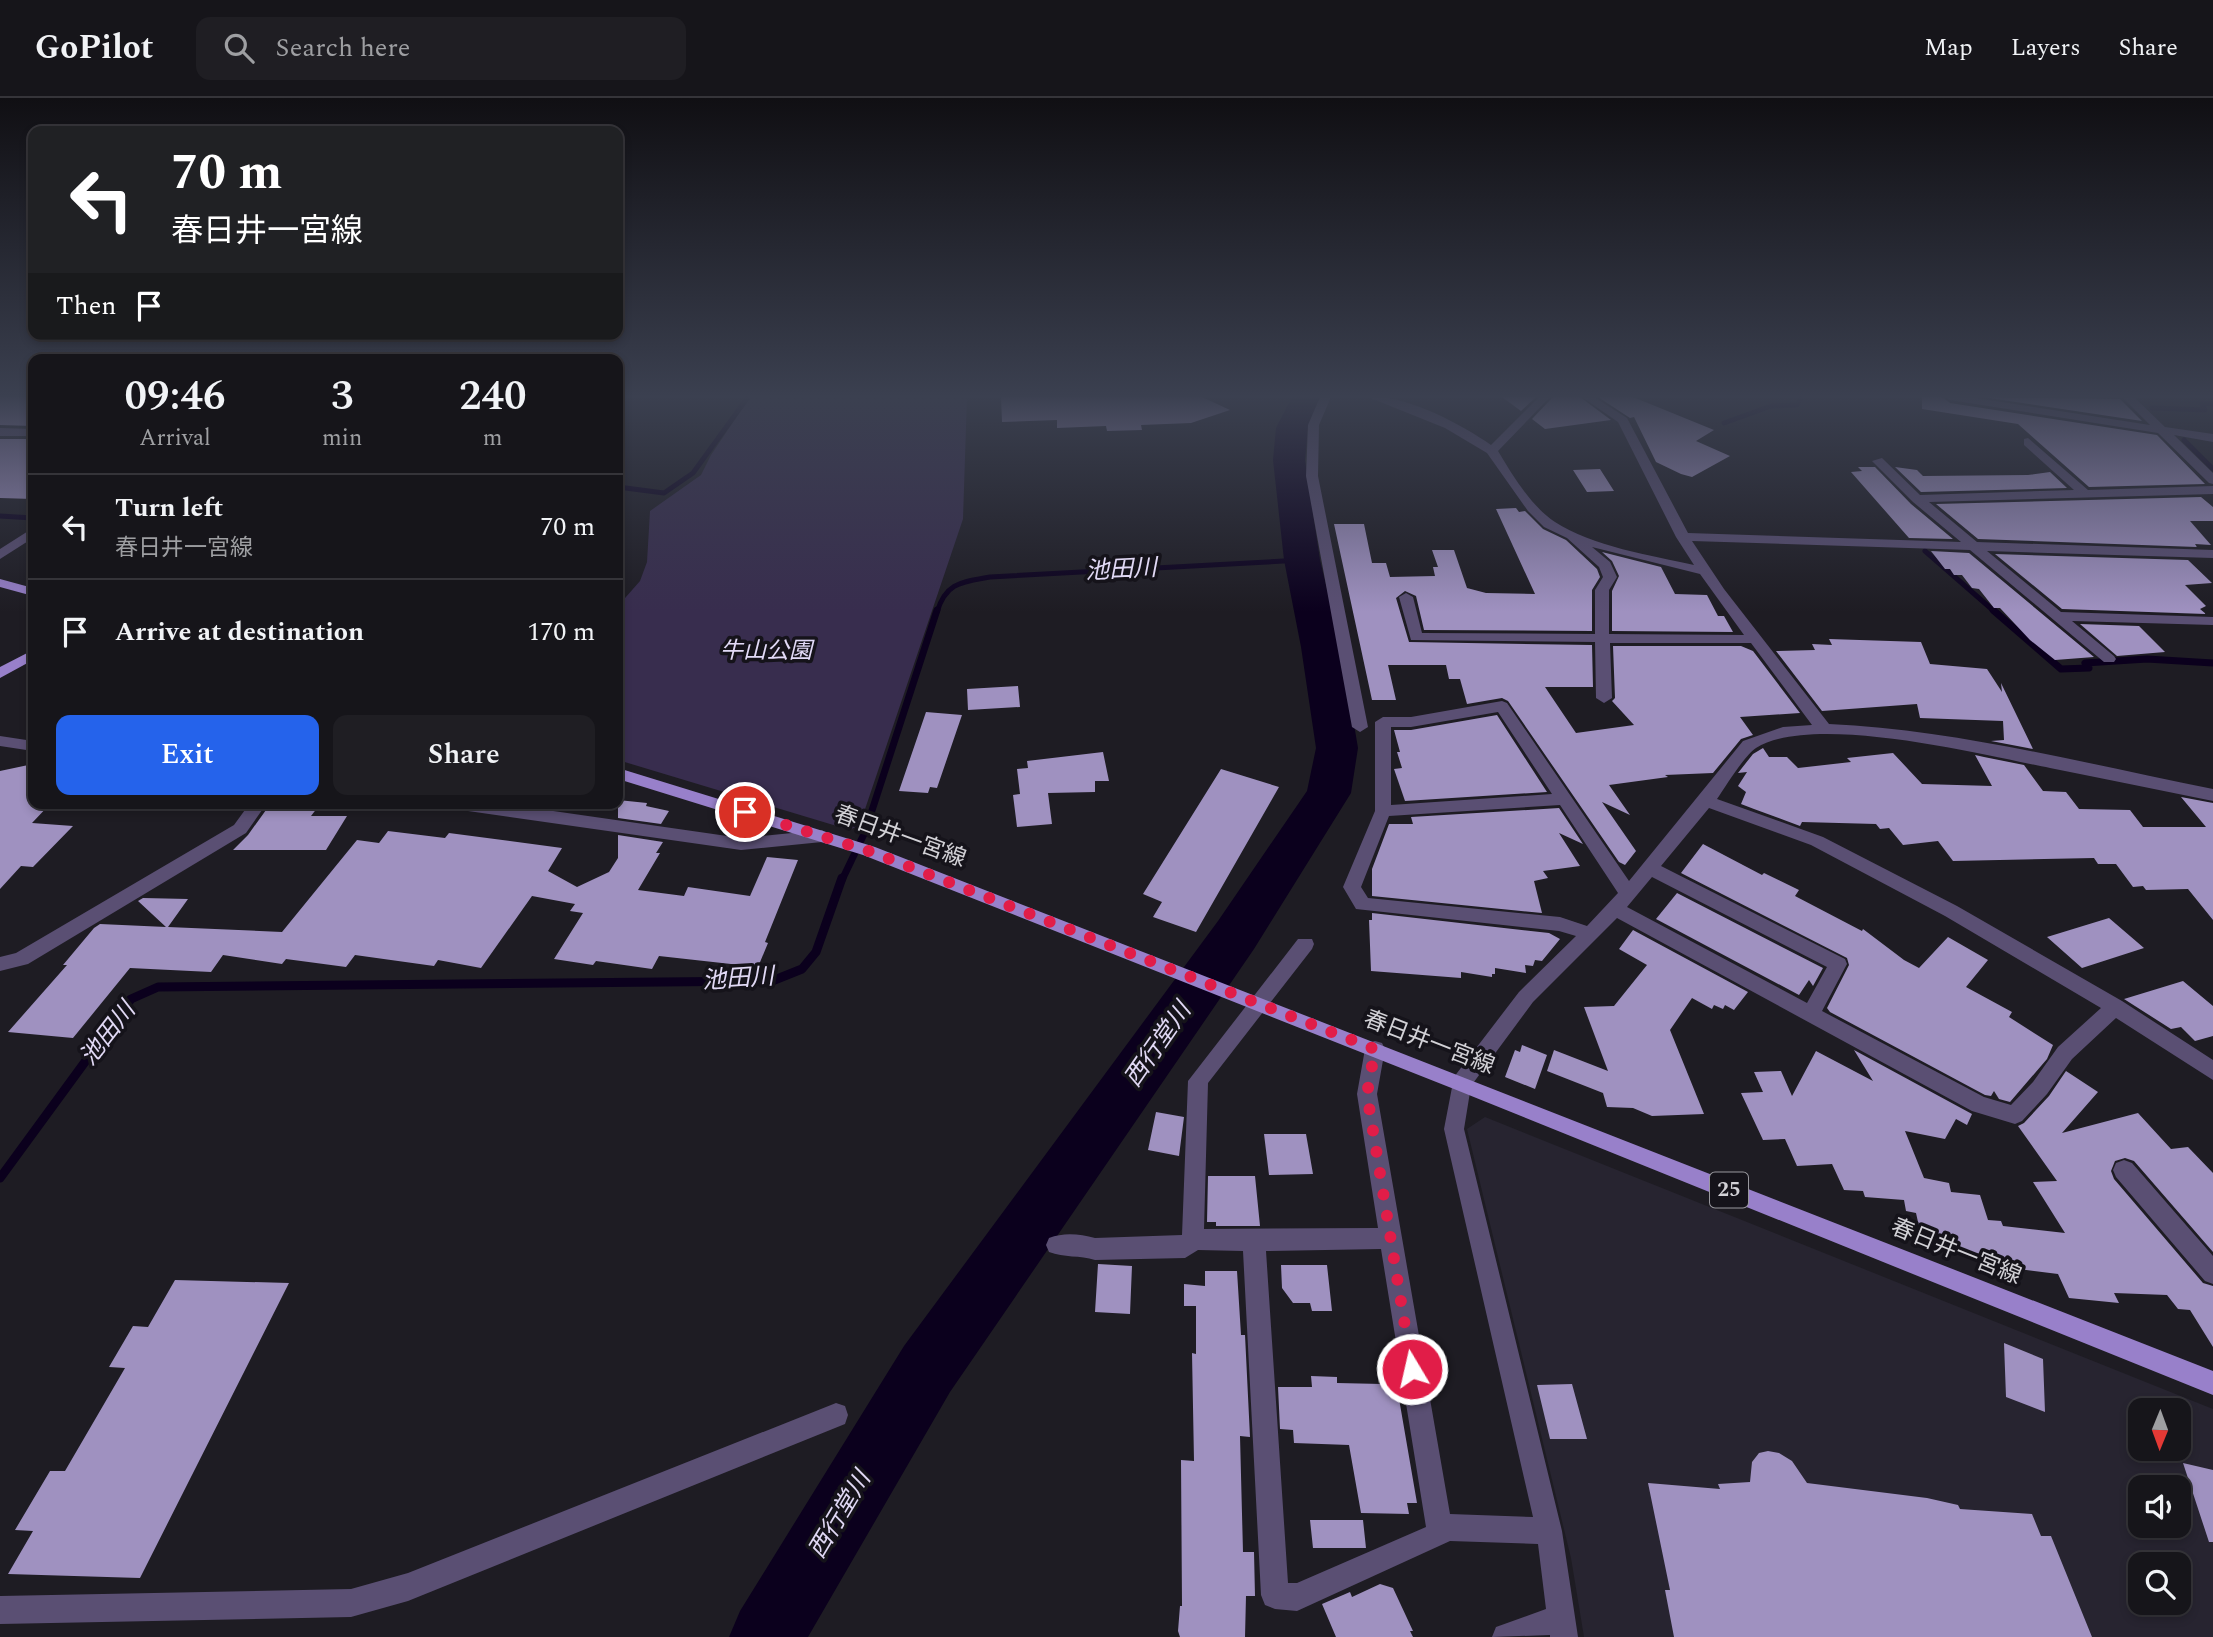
<!DOCTYPE html>
<meta charset="utf-8">
<style>
:root{--surface:#16151a;--page:#1f1e23;--text:#f1f3f6;--muted:#9e9fa2;--line:#353439;--accent:#2563eb}
body{margin:0;font-family:Spectral,"Noto Sans JP",serif;background:var(--page);color:var(--text);height:100vh;display:flex;flex-direction:column;font-size:26px;white-space:nowrap}
*{box-sizing:border-box;margin:0}
p{font-size:23px;color:var(--muted)}
.icon{flex:none;width:38px;height:38px;fill:none;stroke:currentColor;stroke-width:2;stroke-linecap:round;stroke-linejoin:round}
.map{position:relative;flex:1;overflow:hidden}
.panel{position:absolute;left:28px;top:256px;width:595px;height:455px;display:flex;flex-direction:column;background:var(--surface);border-radius:14px;box-shadow:0 4px 10px #0003,0 0 0 2px var(--line)}
.panel>*{flex:none}
.top-card{position:absolute;left:28px;top:28px;width:595px;height:214px;border-radius:14px;box-shadow:0 4px 10px #0003,0 0 0 2px var(--line);background:#202124;color:#fff;overflow:hidden}
.needle{width:46px;rotate:181deg}
.tools{position:absolute;left:2128px;top:1300px;display:grid;gap:14px}
.tools a{display:grid;place-items:center;width:63px;height:63px;border-radius:14px;background:var(--surface);box-shadow:0 4px 10px #0003,0 0 0 2px var(--line);font-size:35px}
.pin{position:absolute;display:grid;place-items:center;width:60px;height:60px;color:#fff;margin:-30px;border:4px solid #fff;border-radius:50%;box-shadow:0 2px 7px #0007}
.me{position:absolute;width:77px;margin:-38px;rotate:351deg;stroke-linejoin:round;filter:drop-shadow(0 0 5px #0008)}
.turn{display:flex;align-items:center;gap:24px;height:147px;padding:0 28px;font-size:32px}
.turn .icon{width:91px;height:91px;stroke-width:2.5}
.turn b{display:block;font-size:49px;line-height:60px}
.then{display:flex;align-items:center;height:66px;padding:0 28px;background:#0003;gap:14px;font-size:26px}
.eta{display:flex;justify-content:space-evenly;align-items:center;height:119px;text-align:center}
.eta b{font-size:42px;font-weight:600;line-height:49px}
.button{display:flex;gap:14px;margin-top:auto;padding:14px 28px}
.button a{flex:1;height:80px;border-radius:14px;background:var(--accent);color:#fff;font-size:28px;font-weight:600;line-height:80px;text-align:center}
.button a+a{background:var(--page);color:var(--text)}
ul{padding:0;list-style:none}
li{display:flex;align-items:center;gap:21px;height:105px;padding:0 28px;border-top:2px solid var(--line)}
li div{flex:1}
li b{display:block;font-size:26px}
li em{font-style:normal}
header{display:flex;align-items:center;gap:42px;box-sizing:border-box;height:98px;padding:0 35px;background:var(--surface);border-bottom:2px solid var(--line)}
header strong{font-size:33px}
nav{display:flex;gap:38px;margin-inline-start:auto;font-size:24px}
.search{width:490px;height:63px;background:var(--page);display:flex;align-items:center;gap:18px;box-sizing:border-box;padding:0 24px;border-radius:14px;color:var(--muted);font-size:26px}
.map>svg:first-child{display:block}
.built{fill:#272430;fill-rule:evenodd}
.green{fill:#382d4e}
.lines{fill:none;stroke-linecap:round;stroke-linejoin:round}
.stream-far2{stroke:#0b001d;stroke-width:5}
.stream-far1{stroke:#0b001d;stroke-width:7}
.stream{stroke:#0b001d;stroke-width:9}
.river{fill:#0b001d;fill-rule:evenodd}
.building{fill:#9f91c0}
.minor{fill:#5a4f73;fill-rule:evenodd}
.major{fill:#9880ca;fill-rule:evenodd}
.route{stroke:#e11d48;stroke-width:12;stroke-dasharray:0 21.6}
.labels{text-anchor:middle;dominant-baseline:central;stroke-width:7;stroke-linejoin:round;paint-order:stroke}
.shield{fill:#15131a;stroke:#99989e;stroke-width:2}
.shield-label{font-size:21px;font-weight:bold;fill:#d2d1d6}
.park-label{font-size:23px;font-style:italic;fill:#e2daf7;stroke:#15131a}
.street-label{font-size:23px;fill:#d2d1d6;stroke:#15131a}
.water-label{font-size:24px;font-style:italic;fill:#e1d9f5;stroke:#15131a}
</style>
<header>
<strong>GoPilot</strong>
<div class="search"><svg class="icon" aria-label="search" viewBox="0 0 24 24"><circle cx="10" cy="10" r="6"/><path d="M15 15l6 6"/></svg>Search here</div>
<nav><a>Map</a><a>Layers</a><a>Share</a></nav>
</header>
<div class="map">
<svg width="2213" height="1539" viewBox="0 0 2213 1539">
<rect width="100%" height="100%" fill="#1e1c23"/>
<path class="built" d="M1485,1019L2213,1311V1539H1584L1571,1460L1467,1031ZM2140,1312H2179V1351H2140ZM2140,1390H2179V1428H2140ZM2140,1466H2179V1505H2140Z"/>
<path class="green" d="M750,299H967L963,421L860,726L850,732L618,662V508L640,483L647,464L650,413L701,377L711,357Z"/>
<g class="lines">
<path class="stream-far2" d="M2152,310L2205,312L2202,305L2213,306
M1724,325L1771,308L1797,307L1801,299
M2184,342L2213,371
M618,389L664,395L693,375L748,299
M0,418L33,420
M1925,453L1995,514
M937,514C946,484 962,484 990,479L1302,462"/>
<path class="stream-far1" d="M1993,512L2061,571L2089,570L2085,565L2147,561L2213,565
M842,782L865,734L937,512"/>
<path class="stream" d="M0,1080L131,901L158,889L772,883L802,871L816,854L842,780"/>
<path class="river" d="M1292,299H1322L1308,330L1305,362L1320,462L1341,549L1358,650L1351,695L1254,851L950,1294L808,1539H729L740,1513L904,1248L1218,823L1307,693L1316,650L1301,549L1284,462L1273,362L1276,330Z"/>
</g>
<path class="building" d="M0,299H33V328L0,327Z
M1001,299H1202L1230,312L1191,325L1141,327L1142,332L1107,333L1106,328L1057,330V322L1002,324Z
M1502,299H1536L1521,313Z
M1553,299H1580L1611,322L1545,331L1532,321Z
M1598,299H1633L1714,332L1696,343L1730,358L1692,379L1681,376L1656,364L1634,319L1630,320Z
M1922,299H1942L1950,305L2157,337L2205,386L2089,389L2018,326L1922,311Z
M1983,299L2120,301L2142,323Z
M0,341H33V401L0,400Z
M1858,369H1875L1911,406L1953,441L1909,440L1851,374L1862,373Z
M1895,369L1917,372L1923,378L2028,377L2050,374L2067,390L1921,394Z
M1600,371L1614,393L1587,394L1573,372Z
M2201,399L2213,409V423H2190L2211,447L2195,446L2197,449L1978,441L1936,406Z
M1516,410L1519,414L1525,413L1543,431L1566,442L1597,471L1600,479L1592,492V533L1424,532L1416,498L1405,493L1396,500L1409,544L1592,547L1593,589H1545L1576,635L1634,627L1612,603L1615,600L1613,548H1741L1753,553L1800,615L1740,619L1753,637L1741,641L1713,675L1665,677L1668,679L1609,687L1630,717L1602,704L1636,753L1625,767L1619,764L1508,603L1502,600L1467,606L1460,581H1449L1446,567H1388L1396,602H1372L1334,426H1364L1372,465H1386L1390,479L1435,478L1433,469H1438L1432,452H1454L1467,490L1486,495L1535,496L1496,411Z
M1931,453L1969,455L2094,559L2055,562L2030,542L2000,510H1994L1979,491L1972,490L1962,477H1954L1950,471H1945Z
M1602,454L1661,469L1675,496L1707,497L1718,518H1724L1733,534L1612,533V493L1619,478L1612,463Z
M1995,456L2188,462L2212,485L2185,487L2206,508L2200,511L2206,516L2062,511Z
M2080,526L2139,528L2165,554L2117,558Z
M1829,541L1921,544L1930,566L1987,571L2002,594L2001,585L2033,651L1991,643L2004,642L2003,623L1920,620L1917,606L1822,613L1776,553L1815,552L1812,546L1832,547Z
M1018,588L1020,609L968,612L967,591Z
M926,614L962,617L937,690L930,689L928,695L899,693Z
M1497,617L1547,694L1405,703L1394,671L1402,670L1397,654H1400L1394,632H1411Z
M1763,650L1769,659H1787L1798,670L1851,664L1847,660L1893,655L1922,686L1992,688L1975,657L1984,659L2024,667L2043,693L2066,694L2079,711L2130,712L2143,729H2206L2181,699L2213,705V822L2188,791L2146,792L2143,788L2133,789L2116,766H2098L2094,760L1953,763L1938,743L1903,747L1889,730L1880,731L1876,726L1802,724L1800,728L1754,711L1741,706L1746,694L1738,688L1747,674L1738,675L1753,656Z
M1103,654L1109,683H1095V694L1048,695L1052,726L1017,729L1013,697L1020,696L1017,671L1028,670L1027,663Z
M33,666V705H51L32,725L73,728L33,769L21,768L0,791V673Z
M1221,671L1279,689L1196,834L1153,819L1162,804L1143,796Z
M618,702L647,705L646,708L669,713L661,726L618,720Z
M271,705H321L311,718H347L326,752H233L248,737Z
M1559,710L1583,746L1559,735L1580,768L1543,773L1548,780L1534,783L1542,815L1372,798V771L1389,726H1413L1411,719Z
M388,733L445,740L449,735L562,750L548,773L577,789L609,774L618,760V737L663,744L656,755H660L638,792L684,798L688,789L750,798L767,759L798,762L765,844L768,845L758,869L659,858L652,871L596,863L593,867L554,861L583,815L570,813L575,806L532,798L481,870L438,862L434,868L355,857L346,869L286,861L282,866L223,857L211,874L130,870L73,940L8,934L67,867H63L94,830L100,826L166,829L138,803L143,800L188,801L168,829L282,834L357,742L379,745Z
M1703,746L1762,777L1764,775L1799,792L1795,798L1862,833L1863,831L1904,862L1919,870L1948,839L1988,862L1966,889L2012,914L2009,919L2053,947L2047,961L2010,1004L1999,1001L1994,993L1991,998L1985,997L1830,914L1827,910L1849,867L1847,860L1681,775Z
M1677,795L1823,870L1813,888L1809,882L1799,897L1656,821Z
M1372,815L1549,835L1560,841L1542,863L1535,862L1533,868L1525,867L1526,875L1495,870V876H1492V879L1461,874V880L1371,873L1369,822H1372Z
M2109,820L2144,850L2082,870L2047,839Z
M1633,832L1748,894L1734,912L1725,907L1723,911L1714,907L1712,911L1692,900L1670,932L1704,1016L1652,1018L1633,1010L1607,1009L1603,995L1547,973L1554,952L1608,973L1584,909L1614,908L1647,867L1619,851Z
M2183,883L2213,908V938L2195,943L2181,929L2171,931L2124,901Z
M1522,947L1547,957L1535,991L1505,979L1515,952L1520,954Z
M1854,952L1972,1016L1967,1027L1956,1021L1945,1041L1905,1033L1924,1080L1949,1085L1951,1094L1980,1097L1988,1122L2001,1123L2003,1128L2065,1135L2033,1084L2057,1083L2018,1028L2024,1025L2049,998L2066,973L2098,994L2062,1035L2138,1015L2171,1051L2188,1049L2213,1075V1154L2134,1063L2125,1060L2115,1063L2111,1073L2114,1081L2203,1185L2213,1188V1249L2190,1212L2178,1211L2167,1197L2114,1195L2119,1205L2069,1200L2058,1176L1988,1167L1985,1157L1927,1146L1922,1142L1916,1115L1906,1113L1904,1102L1865,1099L1863,1093L1844,1092L1832,1066L1797,1068L1785,1041L1763,1042L1741,995L1763,994L1754,974L1781,973L1792,998L1816,953L1873,983Z
M1156,1014L1184,1019L1179,1058L1148,1052Z
M1264,1036H1306L1313,1076L1269,1077Z
M1208,1078H1255L1260,1128H1216V1124H1207Z
M1098,1166L1132,1168L1130,1216L1095,1214Z
M1281,1167H1327L1332,1213H1312L1310,1205H1293L1282,1190Z
M1205,1173H1237L1241,1237H1245L1250,1339L1240,1338L1243,1454H1254L1255,1498H1246L1245,1539H1180L1178,1533L1180,1508H1182L1181,1362L1194,1363L1192,1255L1196,1256V1208H1184V1186L1205,1188Z
M175,1182L289,1185L140,1480L8,1476L33,1433L15,1432L50,1373H65L125,1270L109,1269L133,1228L148,1229Z
M2004,1245L2043,1261L2045,1314L2006,1299Z
M1311,1278L1337,1279V1285L1382,1286L1383,1289H1397L1417,1405H1407L1409,1416L1361,1415L1349,1347L1294,1345L1293,1332L1280,1331L1278,1289H1312Z
M1572,1286L1587,1341H1550L1537,1287Z
M1768,1353L1779,1355L1792,1363L1807,1385L1927,1400L1958,1407L1960,1411L2032,1416L2041,1438H2051L2092,1539H1674L1665,1492H1670L1648,1385L1720,1391L1718,1386L1750,1384L1752,1364L1759,1355Z
M2183,1365L2213,1372V1444H2209Z
M1310,1422H1363L1366,1450H1313Z
M1380,1486L1393,1490L1413,1533H1410L1413,1539H1336L1322,1506L1350,1494L1352,1499Z"/>
<g class="lines">
<path class="minor" d="M1320,299H1331L1319,327L1318,378L1368,629L1360,634L1352,629L1306,378L1308,327Z
M1368,299C1405,296 1461,326 1491,347L1539,299H1550L1498,353C1513,378 1531,408 1555,424C1591,448 1653,458 1694,467L1676,439L1618,324L1582,299H1594L1627,320L1688,435L1961,444L1913,404L1872,363L1882,360L1920,397L2074,392L2024,347V341L2028,340L2088,392L2213,388V396L1929,404L1977,444L2213,452V460L1987,453L2061,514L2213,519V527L2072,523L2114,558L2116,561L2114,564H2104L1970,452L1692,443L1724,491L1829,626C1958,632 2087,666 2213,691V703C2159,692 2105,681 2050,670C1984,657 1813,614 1756,650C1744,658 1726,688 1717,701L1823,739L1957,808L2122,903L2213,962V982L2116,920L2072,961L2047,996L2022,1023L2015,1026L1972,1013L1617,820L1533,904L1471,988L1464,1031L1562,1433L1578,1539H1550V1537L1492,1539L1496,1529L1546,1511L1538,1446L1450,1443L1297,1513L1275,1511L1265,1507L1261,1497L1243,1153L1198,1152L1185,1160L1095,1162C1080,1157 1064,1160 1049,1154L1046,1147L1049,1140C1064,1134 1080,1136 1095,1140L1182,1137L1188,983L1298,841H1312L1314,846L1312,851L1208,985L1204,1131L1378,1130L1357,996L1365,951L1368,945L1375,943L1382,945L1385,951L1377,996L1450,1416L1533,1419L1444,1031L1454,979L1519,894L1576,838L1559,833L1356,811L1343,789L1375,713V624L1383,619H1411L1502,603L1507,605L1629,783L1743,643L1783,629L1812,627L1751,545H1610L1612,600L1604,605L1596,600L1595,544L1411,542L1399,499L1406,495L1413,499L1422,535L1595,536V492L1603,479L1599,469L1567,440L1544,429L1528,413L1487,355L1445,330ZM1592,449L1700,476L1744,537L1609,536V492L1617,479L1610,464ZM1498,614L1552,696L1391,707V629H1411ZM1560,707L1618,795L1587,828L1560,819L1368,800L1361,789L1389,718ZM1709,710L1811,747L1945,818L2101,910L2058,949L2033,984L2011,1007L1984,999L1822,913L1847,866L1845,861L1661,768ZM1652,779L1827,869L1807,905L1627,809ZM1381,1151L1426,1429L1297,1485H1288L1266,1153Z
M1944,299H1969L2150,327L2122,299H2134L2165,329L2213,336V344L2174,337L2213,375V386L2209,385L2158,335L1950,302Z
M0,330L33,331V338H0Z
M33,430V440L0,461V451Z
M0,638L33,643V653L0,648Z
M250,705H267L246,735L28,866L0,873V859L16,855L234,727Z
M446,705H497L741,740L822,732L831,738L822,744L741,752L454,711Z
M2124,1062L2132,1065L2213,1158V1186L2205,1183L2116,1079L2113,1072L2116,1065Z
M836,1305L845,1308L848,1317L845,1326L408,1503L351,1519L0,1526V1498L351,1491L408,1475Z"/>
<path class="major" d="M0,481L33,490V498L0,489Z
M33,552V562L0,580V569Z
M618,670L875,749L2213,1273V1297L1454,991L863,757L618,681Z"/>
</g>
<linearGradient id="sky" x2="0" y2="1"><stop stop-color="#100f13"/><stop offset="0.58" stop-color="#3b4050"/><stop offset="1" stop-color="#3b4050" stop-opacity="0"/></linearGradient>
<rect width="2213" height="514" fill="url(#sky)"/>
<g class="lines">
<path class="route" d="M745,714L869,753L1375,951L1367,996L1412,1271"/>
</g>
<g class="labels">
<rect class="shield" x="1710" y="1074.5" width="38" height="35" rx="5"/>
<g class="shield-label">
<text x="1729" y="1092">25</text>
</g>
<g class="park-label">
<text x="766" y="553">牛山公園</text>
</g>
<g class="street-label">
<text transform="translate(900 739) rotate(20)">春日井一宮線</text>
<text transform="translate(1429 945) rotate(21)">春日井一宮線</text>
<text transform="translate(1956 1154) rotate(22)">春日井一宮線</text>
</g>
<g class="water-label">
<text transform="translate(1121 472) rotate(-3)">池田川</text>
<text transform="translate(738 881) rotate(-4)">池田川</text>
<text transform="translate(108 936) rotate(-52)">池田川</text>
<text transform="translate(1158 947) rotate(-55)">西行堂川</text>
<text transform="translate(840 1417) rotate(-59)">西行堂川</text>
</g>
</g>
</svg>
<div class="tools">
<a><svg class="needle" viewBox="-14 -14 28 28"><path d="M0-13l5 13h-10z" fill="#e53935"/><path d="M0 13l5-13h-10z" fill="#9e9fa2"/></svg></a>
<a><svg class="icon" aria-label="sound" viewBox="0 0 24 24"><path d="M4 9h4l5-4v14l-5-4H4zM17 9q2 3 0 6"/></svg></a>
<a><svg class="icon" aria-label="search" viewBox="0 0 24 24"><circle cx="10" cy="10" r="6"/><path d="M15 15l6 6"/></svg></a>
</div>
<div class="pin" style="left:745px;top:714px;background:#d93025"><svg class="icon" aria-label="arrive" viewBox="0 0 24 24"><path d="M6 21V4h12l-3 4 3 4H6"/></svg></div>
<svg class="me" style="left:1412px;top:1271px" viewBox="-20 -20 40 40"><circle r="17" fill="#e11d48" stroke="#fff" stroke-width="3"/><path d="M0-11L8 9 0 5-8 9z" fill="#fff"/></svg>
<div class="top-card">
<div class="turn"><svg class="icon" aria-label="left" viewBox="0 0 24 24"><path d="M17 20v-9H6M10 6l-5 5 5 5"/></svg><div><b>70 m</b>春日井一宮線</div></div>
<div class="then">Then<svg class="icon" aria-label="arrive" viewBox="0 0 24 24"><path d="M6 21V4h12l-3 4 3 4H6"/></svg></div>
</div>
<section class="panel">
<div class="eta">
<div><b>09:46</b><p>Arrival</p></div>
<div><b>3</b><p>min</p></div>
<div><b>240</b><p>m</p></div>
</div>
<ul>
<li><svg class="icon" aria-label="left" viewBox="0 0 24 24"><path d="M17 20v-9H6M10 6l-5 5 5 5"/></svg><div><b>Turn left</b><p>春日井一宮線</p></div><em>70 m</em></li>
<li><svg class="icon" aria-label="arrive" viewBox="0 0 24 24"><path d="M6 21V4h12l-3 4 3 4H6"/></svg><div><b>Arrive at destination</b></div><em>170 m</em></li>
</ul>
<div class="button"><a>Exit</a><a>Share</a></div>
</section>
</div>
